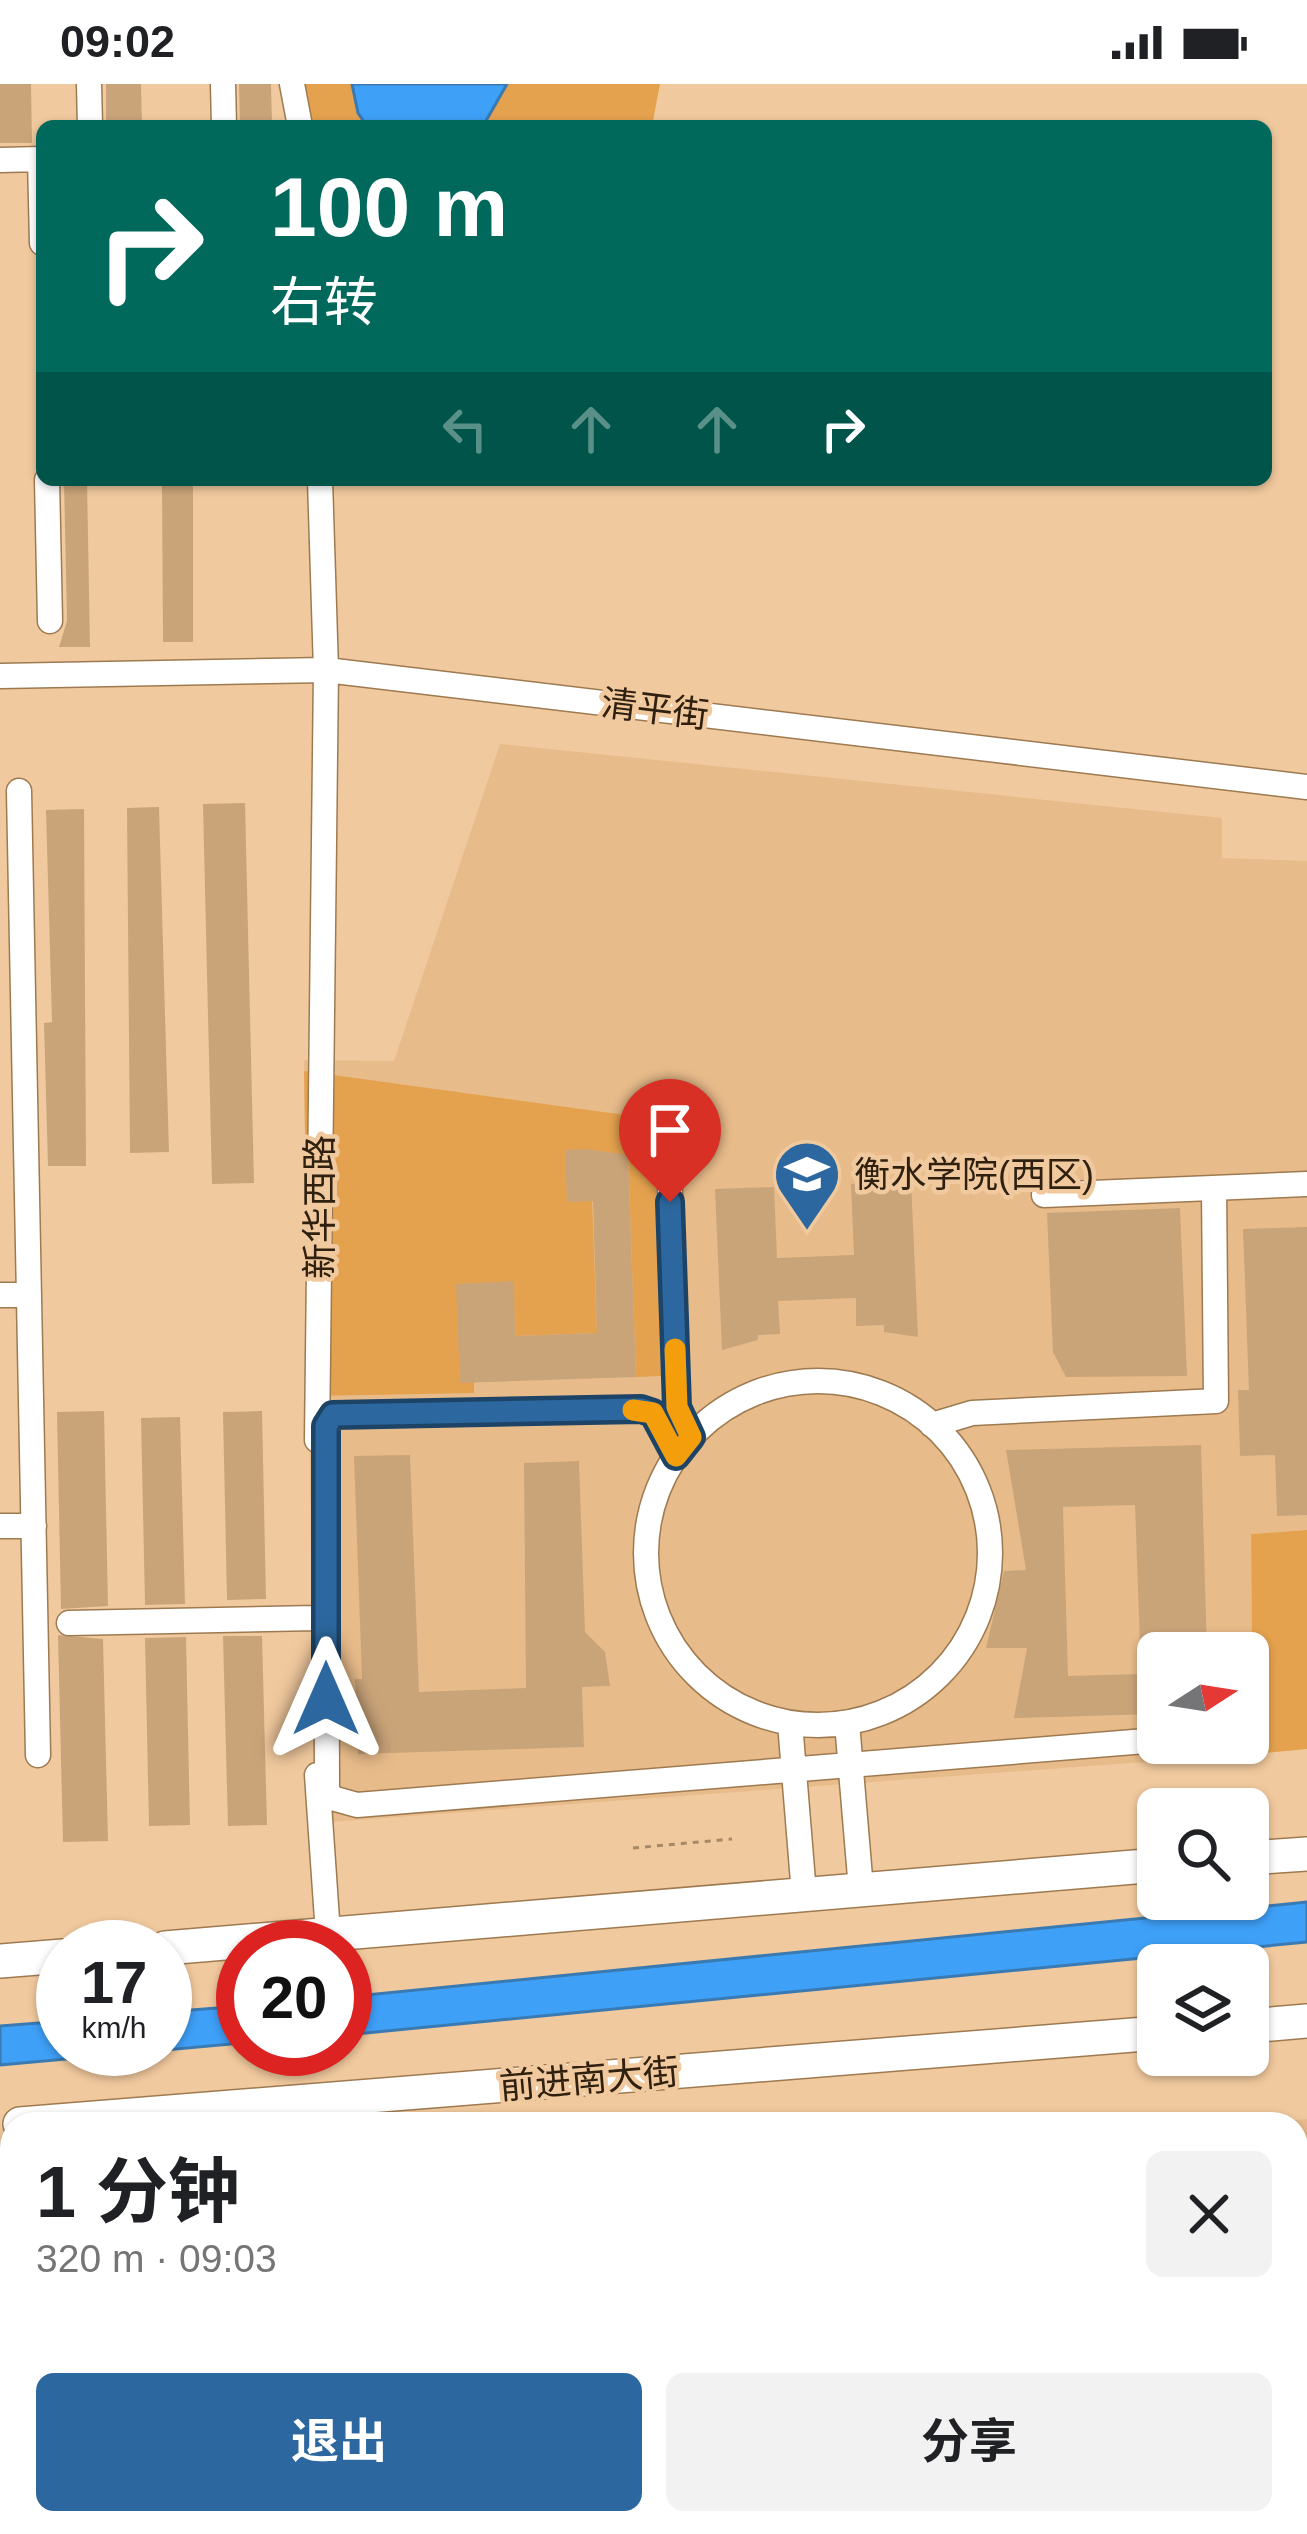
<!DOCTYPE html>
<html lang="zh">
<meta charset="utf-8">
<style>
:root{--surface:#fff;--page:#f2f2f2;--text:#202124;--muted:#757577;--accent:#2c689f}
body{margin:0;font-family:Helvetica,"Noto Sans SC",sans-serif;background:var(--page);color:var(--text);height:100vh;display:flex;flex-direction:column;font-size:45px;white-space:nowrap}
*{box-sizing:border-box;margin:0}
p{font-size:39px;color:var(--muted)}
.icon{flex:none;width:66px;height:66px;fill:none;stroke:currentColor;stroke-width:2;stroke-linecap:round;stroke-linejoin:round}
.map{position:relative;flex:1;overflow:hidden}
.side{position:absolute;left:0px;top:2028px;width:1308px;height:423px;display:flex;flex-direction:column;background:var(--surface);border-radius:36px 36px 0 0;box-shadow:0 3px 9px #0004}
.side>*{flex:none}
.guide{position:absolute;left:36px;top:36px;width:1236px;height:366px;border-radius:18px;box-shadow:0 3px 9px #0004;background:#00695c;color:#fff;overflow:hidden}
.needle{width:78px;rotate:78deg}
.buttons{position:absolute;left:1137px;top:1548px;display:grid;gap:24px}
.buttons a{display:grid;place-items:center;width:132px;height:132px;border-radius:18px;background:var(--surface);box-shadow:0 3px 9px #0004;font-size:60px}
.speed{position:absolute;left:36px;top:1836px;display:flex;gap:24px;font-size:60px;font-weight:700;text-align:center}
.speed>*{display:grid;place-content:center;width:156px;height:156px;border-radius:50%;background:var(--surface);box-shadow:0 3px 9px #0004;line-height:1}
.speed small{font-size:30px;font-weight:400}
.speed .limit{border:18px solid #d22;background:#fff;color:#111}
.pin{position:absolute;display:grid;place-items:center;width:102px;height:102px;color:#fff;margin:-123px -51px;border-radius:50% 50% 50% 0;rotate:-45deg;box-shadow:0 0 12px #0007}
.pin .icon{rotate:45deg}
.me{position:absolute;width:132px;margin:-66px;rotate:0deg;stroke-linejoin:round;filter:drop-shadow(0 0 9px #0008)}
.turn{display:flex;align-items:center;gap:42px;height:252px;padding:0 36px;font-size:54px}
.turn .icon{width:156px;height:156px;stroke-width:2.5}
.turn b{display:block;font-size:84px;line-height:102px}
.lanes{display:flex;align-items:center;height:114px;padding:0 36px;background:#0003;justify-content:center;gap:60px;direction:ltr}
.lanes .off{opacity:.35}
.round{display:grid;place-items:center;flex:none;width:126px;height:126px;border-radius:18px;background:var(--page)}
.summary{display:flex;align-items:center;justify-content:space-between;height:204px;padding:0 36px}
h1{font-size:72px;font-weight:700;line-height:90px}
.action{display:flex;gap:24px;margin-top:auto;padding:24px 36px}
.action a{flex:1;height:138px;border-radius:18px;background:var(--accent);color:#fff;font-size:48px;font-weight:700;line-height:138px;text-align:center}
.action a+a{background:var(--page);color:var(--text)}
.status{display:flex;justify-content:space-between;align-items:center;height:84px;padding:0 60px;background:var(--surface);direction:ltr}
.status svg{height:33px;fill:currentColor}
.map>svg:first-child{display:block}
.built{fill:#e8bb8a;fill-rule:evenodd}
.green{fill:#e5a24e}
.water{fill:#3fa0f8;stroke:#3a7ab2;stroke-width:3}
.building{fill:#caa479;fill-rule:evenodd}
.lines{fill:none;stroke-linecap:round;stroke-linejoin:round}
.minor-casing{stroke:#9e7a51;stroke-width:27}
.major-casing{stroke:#9e7a51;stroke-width:36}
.path{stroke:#a78967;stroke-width:3;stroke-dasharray:6 6;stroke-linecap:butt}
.minor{stroke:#fff;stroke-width:24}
.major{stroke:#fff;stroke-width:33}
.route-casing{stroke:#1d4467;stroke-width:30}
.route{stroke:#2c689f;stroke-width:21}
.slow{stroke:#f59e0b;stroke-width:21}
.labels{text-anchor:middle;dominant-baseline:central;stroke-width:9;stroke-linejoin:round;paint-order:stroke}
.street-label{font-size:36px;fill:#2f200f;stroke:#f1c99e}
.poi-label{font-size:36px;fill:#2f200f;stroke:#f1c99e;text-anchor:start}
</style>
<div class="status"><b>09:02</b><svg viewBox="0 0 49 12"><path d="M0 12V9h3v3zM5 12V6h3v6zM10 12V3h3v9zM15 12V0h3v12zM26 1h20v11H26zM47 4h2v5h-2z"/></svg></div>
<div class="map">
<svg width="1307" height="2450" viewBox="0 0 1307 2450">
<rect width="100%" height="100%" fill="#f1c99e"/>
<path class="built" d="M500,660L1222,734V774L1307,777V1446L1251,1450L1253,1670L315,1739L304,976L394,977ZM1158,1569H1248V1659H1158Z
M1307,2035V2450H0V2143L12,2142V2439H1296V2040H1252Z"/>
<path class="green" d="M301,0H660L652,42H302Z
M304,987L654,1035L661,1292L636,1293L628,1071L566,1066L567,1117L592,1114L597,1249L515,1252L513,1198L457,1200L460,1298H474V1309L309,1312Z
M1307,1446V1665L1253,1670L1251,1450Z
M0,2311H12V2439H141L142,2450H0Z"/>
<path class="water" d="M352,0H507L483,42H367L358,29Z
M1307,1818V1858L345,1951V1913Z
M243,1922V1959L0,1981V1942L63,1937V1965H165V1928Z"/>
<path class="building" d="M0,0H31L32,59H0Z
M106,0H141L142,42H106Z
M239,0H271L272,42H240Z
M64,396H87L90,563H59L67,537Z
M162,396H193V558H163Z
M245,719L254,1099L212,1100L203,720Z
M159,723L169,1068L130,1069L127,724Z
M84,725L86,1082H48L44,939L52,938L46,726Z
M586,1065L628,1071L636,1293L460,1299L456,1200L514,1197L515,1252L597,1249L593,1117L567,1118L565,1066Z
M911,1097L918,1253L884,1248V1241L856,1242V1214L778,1217L780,1250L758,1251V1256L722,1266L715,1105L774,1103L777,1174L854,1171L851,1100Z
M1180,1124L1187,1292L1066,1293L1053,1268L1047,1129Z
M1307,1143V1431L1277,1432L1275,1371L1240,1372L1238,1306H1249L1243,1145Z
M104,1327L108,1522L61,1525L57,1328Z
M262,1327L266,1515L227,1516L223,1328Z
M180,1333L185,1520L145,1521L141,1334Z
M1201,1361L1207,1569H1158V1630L1014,1634L1027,1564H986L1004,1487L1026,1486L1006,1366ZM1135,1421L1141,1590L1068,1592L1063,1423Z
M410,1371L419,1608L526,1604L524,1379L579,1377L585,1548L605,1568L610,1602L582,1603L584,1663L358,1670L355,1595H362L354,1372Z
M58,1551L103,1555L108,1757L63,1758Z
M223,1552H262L267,1741L228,1742Z
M186,1553L190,1741L149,1742L145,1554Z"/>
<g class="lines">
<g class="minor-casing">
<path id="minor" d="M89,0L90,42
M223,0L224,42
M292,0L300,42
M40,75L42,159
M0,76L42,75
M47,396L50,537
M0,592L326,586L1307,703
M19,707L38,1671
M669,1077L677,1323L691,1353
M1044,1111L1307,1100
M0,1211H29
M646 1469a172 172 0 1 1 344 0a172 172 0 1 1-344 0Z
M932,1341L972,1329L1216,1317L1214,1104
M317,1356L326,586L320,396
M676,1372L653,1329L641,1325L333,1331L326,1343L327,1706L332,1714L357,1721L1158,1656
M0,1442H34
M69,1539L316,1534
M790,1639L804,1810
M847,1639L861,1805
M317,1691L328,1850
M1296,2357H1307
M567,2439V2450
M921,2439V2450
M1224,2439V2450
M164,2450V2439"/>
</g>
<g class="major-casing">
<path id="major" d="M1248,1774L1307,1770
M165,1864L1158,1781
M0,1877L63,1872
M1248,1942L1307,1937
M20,2040L1158,1949"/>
</g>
<path class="path" d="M633,1764L732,1755"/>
<use href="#minor" class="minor"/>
<use href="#major" class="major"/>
</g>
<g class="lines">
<g class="route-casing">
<path id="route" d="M326,1615V1342L333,1331L641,1325L653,1329L676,1372L691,1353L677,1323L670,1118"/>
</g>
<use href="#route" class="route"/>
<path class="slow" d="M633,1326L653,1329L676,1372L691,1353L677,1323L675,1265"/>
</g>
<defs>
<g id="university-pin" transform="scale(3.45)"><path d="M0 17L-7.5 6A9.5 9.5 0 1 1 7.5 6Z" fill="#2c689f" stroke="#f1c99e"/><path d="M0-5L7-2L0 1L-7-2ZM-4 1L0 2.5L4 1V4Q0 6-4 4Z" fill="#fff"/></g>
</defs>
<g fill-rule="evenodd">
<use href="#university-pin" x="807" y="1090"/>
</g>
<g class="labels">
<g class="street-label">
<text transform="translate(655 625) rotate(7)">清平街</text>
<text transform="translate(319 1123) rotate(-90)">新华西路</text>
<text transform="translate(589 1995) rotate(-5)">前进南大街</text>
</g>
<g class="poi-label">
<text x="854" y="1090">衡水学院(西区)</text>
</g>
</g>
</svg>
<div class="buttons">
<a><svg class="needle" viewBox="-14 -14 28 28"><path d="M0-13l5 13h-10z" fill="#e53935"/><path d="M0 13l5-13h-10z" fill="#757577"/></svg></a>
<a><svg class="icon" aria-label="search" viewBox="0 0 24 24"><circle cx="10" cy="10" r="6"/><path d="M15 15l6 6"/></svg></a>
<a><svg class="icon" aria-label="layers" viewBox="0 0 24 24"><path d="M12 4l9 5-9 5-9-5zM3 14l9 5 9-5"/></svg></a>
</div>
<div class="speed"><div>17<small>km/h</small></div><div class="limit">20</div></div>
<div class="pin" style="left:670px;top:1118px;background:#d93025"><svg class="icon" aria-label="arrive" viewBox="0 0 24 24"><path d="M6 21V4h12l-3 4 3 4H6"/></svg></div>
<svg class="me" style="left:326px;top:1615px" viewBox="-20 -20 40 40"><path d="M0-17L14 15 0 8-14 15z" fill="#2c689f" stroke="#fff" stroke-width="4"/></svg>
<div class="guide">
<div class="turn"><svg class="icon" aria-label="right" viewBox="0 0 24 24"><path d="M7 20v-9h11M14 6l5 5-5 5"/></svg><div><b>100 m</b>右转</div></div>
<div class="lanes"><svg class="icon off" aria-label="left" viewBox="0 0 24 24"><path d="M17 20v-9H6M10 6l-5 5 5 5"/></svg><svg class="icon off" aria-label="ahead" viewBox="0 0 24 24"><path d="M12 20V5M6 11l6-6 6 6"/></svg><svg class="icon off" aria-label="ahead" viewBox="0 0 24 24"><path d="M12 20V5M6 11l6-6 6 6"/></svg><svg class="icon" aria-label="right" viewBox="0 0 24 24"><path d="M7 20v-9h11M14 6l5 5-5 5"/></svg></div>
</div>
<section class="side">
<div class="summary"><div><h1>1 分钟</h1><p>320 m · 09:03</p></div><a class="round"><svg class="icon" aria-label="close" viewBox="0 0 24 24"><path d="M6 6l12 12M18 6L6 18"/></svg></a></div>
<div class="action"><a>退出</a><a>分享</a></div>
</section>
</div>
